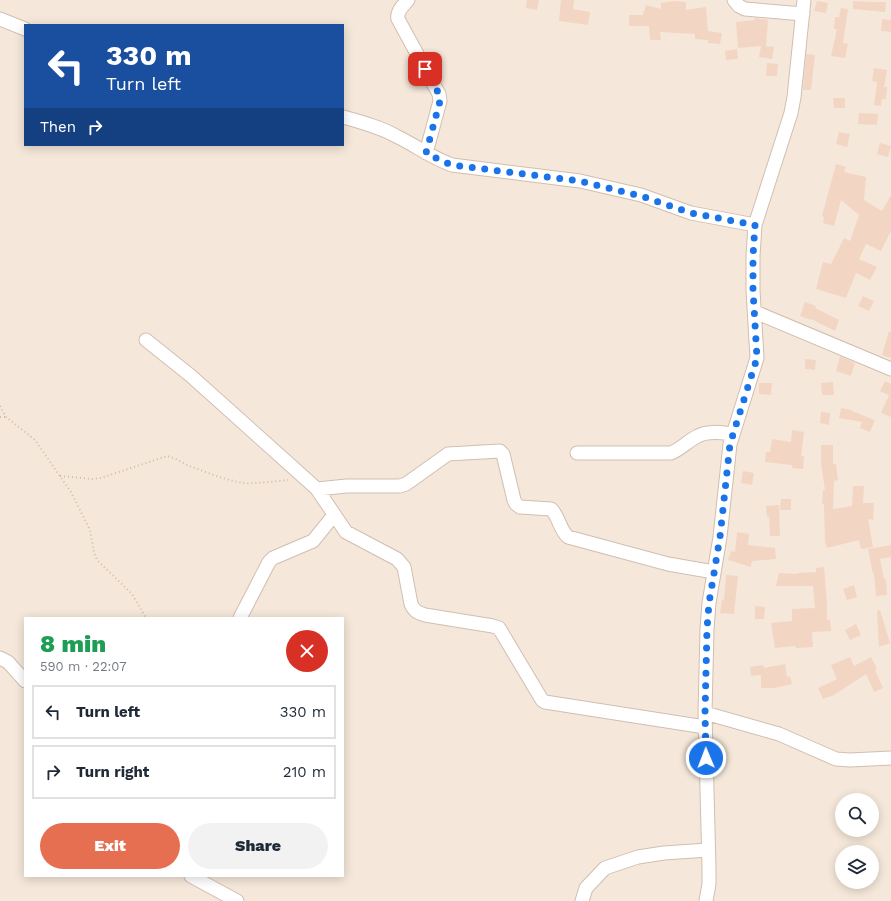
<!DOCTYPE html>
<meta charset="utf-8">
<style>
:root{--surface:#fff;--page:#f2f2f3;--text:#1f2937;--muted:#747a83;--line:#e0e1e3;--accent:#e76f51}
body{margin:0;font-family:"Work Sans",sans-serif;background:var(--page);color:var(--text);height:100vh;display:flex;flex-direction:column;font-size:15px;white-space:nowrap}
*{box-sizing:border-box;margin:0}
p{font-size:13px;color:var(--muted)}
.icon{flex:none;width:22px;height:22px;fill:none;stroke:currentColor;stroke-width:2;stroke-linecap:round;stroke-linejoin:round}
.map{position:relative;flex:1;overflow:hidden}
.details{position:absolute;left:24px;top:617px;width:320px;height:260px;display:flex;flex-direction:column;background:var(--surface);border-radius:0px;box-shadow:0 2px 10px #0003}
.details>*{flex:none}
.banner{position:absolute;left:24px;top:24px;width:320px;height:122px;border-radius:0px;box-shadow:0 2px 10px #0003;background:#1a4fa0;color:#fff;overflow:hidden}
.tools{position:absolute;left:835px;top:793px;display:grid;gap:8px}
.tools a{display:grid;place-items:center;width:44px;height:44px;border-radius:50%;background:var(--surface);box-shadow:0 2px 10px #0003;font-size:20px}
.pin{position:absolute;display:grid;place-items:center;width:34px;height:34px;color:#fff;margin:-17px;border-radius:8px;box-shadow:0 2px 6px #0006}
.me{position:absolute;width:44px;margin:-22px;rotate:359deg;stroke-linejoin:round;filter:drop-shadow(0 0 3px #0008)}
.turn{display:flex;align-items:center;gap:14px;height:84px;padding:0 16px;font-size:18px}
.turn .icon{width:52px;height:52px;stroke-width:2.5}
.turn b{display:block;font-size:28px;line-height:34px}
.then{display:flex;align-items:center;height:38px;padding:0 16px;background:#0003;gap:8px;font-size:15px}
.round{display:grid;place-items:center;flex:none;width:42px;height:42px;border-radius:21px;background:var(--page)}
.summary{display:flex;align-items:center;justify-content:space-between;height:68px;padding:0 16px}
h1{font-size:24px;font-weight:800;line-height:30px;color:#1e9e55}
.primary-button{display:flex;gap:8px;margin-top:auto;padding:8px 16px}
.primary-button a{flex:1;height:46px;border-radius:24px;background:var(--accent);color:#fff;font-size:16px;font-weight:800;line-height:46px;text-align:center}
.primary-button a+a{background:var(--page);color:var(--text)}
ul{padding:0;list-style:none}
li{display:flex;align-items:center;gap:12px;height:54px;margin:0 8px 6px;padding:0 8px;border:2px solid var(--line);border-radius:0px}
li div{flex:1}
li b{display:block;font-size:15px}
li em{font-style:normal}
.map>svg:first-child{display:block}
.residential{fill:#f5e8da;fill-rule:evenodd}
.building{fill:#f3d5c3}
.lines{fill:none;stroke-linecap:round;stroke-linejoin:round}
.minor-casing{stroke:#d1beb0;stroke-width:15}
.path{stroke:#d9b8a5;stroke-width:2;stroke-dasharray:1 3;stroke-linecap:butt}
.minor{stroke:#fff;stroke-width:13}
.route{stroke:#1a73e8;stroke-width:7;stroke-dasharray:0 12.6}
</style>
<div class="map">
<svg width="891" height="901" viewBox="0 0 891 901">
<rect width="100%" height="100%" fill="#fdf6ec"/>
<path class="residential" d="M0,0H891V901H0ZM25,25H343V145H25ZM25,618H343V876H25ZM842,800H872V830H842ZM842,852H872V882H842Z"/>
<path class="building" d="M527,0H539L537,10L526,8Z
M561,0H574L573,9L590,12L588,25L559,21Z
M675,1L686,2V10L706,7L708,31L722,33L720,44L708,43V40L695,39V34L660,32L661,40H650L649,26H629V15H643L646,5L661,9V3Z
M817,1L828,3L826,13L814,11Z
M853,1L873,2H886L885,12L853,9Z
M841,8L848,9L843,43L848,44L845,58L831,56L837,29H834L835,17H839Z
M755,18L768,20L766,46H763L774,47L772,59L759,57L761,46L738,48L736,22L755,20Z
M882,19L891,20V32L881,31Z
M737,49L738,59L726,60L725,51Z
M806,54L815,55L811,90H803Z
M767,63L778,64L777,76H766Z
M874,68L887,70L884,87H887L886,99H882L881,106L874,105L877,82L872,81Z
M833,98H845V108H834Z
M859,113L878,114L877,125L858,124Z
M839,132L850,134L847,147L836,144Z
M880,143L891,146L888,157L877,154Z
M836,164L846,167L844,172L866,177L864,200L882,211L891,195V231L881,251L866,244L859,259L877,267L870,280L856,273L846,298L816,289L823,262L831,264L844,238L850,241L859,215L841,200L834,226L823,223L824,217L822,216Z
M863,296L874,301L869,311L858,306Z
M805,302L816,306L815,308L839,320L835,331L811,319V320L800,316Z
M889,331L891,332V358L882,355Z
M840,356L855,363L851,376L836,371Z
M805,359L816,360L815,370L805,369Z
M885,381L891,384V417L881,413L889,395L880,391Z
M833,382L834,395H822L821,383Z
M759,383H772L771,395L759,394Z
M841,408L852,410V411L875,420L870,432L860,428L862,422L839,418Z
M821,412L830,413L829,425L820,423Z
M792,430L804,432L801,456H804L803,469L792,468V465L765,462L766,452H770L772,439L791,442Z
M821,445H833V464H836L838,480L834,481L833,509L852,506L853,486H864L863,503H874L873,520L868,519L873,547L861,549L859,540L827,548L825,542L824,504H822L823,490H825L821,464Z
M743,471L754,473L752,485L741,483Z
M781,499H791V510H780Z
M779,505L780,536H770L769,517H767L766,506Z
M737,532L749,534L748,545L775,548L776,559L752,561L751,567L728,560L731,551L735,552Z
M891,545V557L880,559L884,579H886L887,595L876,596L874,574H873L868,549Z
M824,567L827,603V620L830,619L831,631L812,632L813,647L796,648L795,646L775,648L771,623L792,621V609L815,608L813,586H776L779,573L798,574L797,573L816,572V568Z
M726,575L738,576L734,614L720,613L722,599L724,600Z
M854,585L857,597L847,600L843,589Z
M755,606L765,607L764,619H755Z
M880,610L890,643L879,647L877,611Z
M856,624L861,635L850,640L845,630Z
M850,657L854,666L871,657L877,669L875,670L883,688L874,692L866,674L834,695L823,699L818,688L837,679L831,665Z
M785,664L787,677L790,676L792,684L774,688H761V675L751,676L750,667L763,665L764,668Z"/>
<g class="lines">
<g class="minor-casing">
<path id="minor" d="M408,0C404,5 396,11 398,19L439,94L440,101L426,153
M734,0L739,6L745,9L803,14
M0,19L25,29
M343,117C361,122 380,127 396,136C415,145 432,158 452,165L580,181L641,195L691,213L755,225
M755,312L891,369
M146,340L191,376L317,489L346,532L397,559L404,567L411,604C414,611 418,613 425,615L493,626L499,628L542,700L545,702L705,727
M577,453H671C681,449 689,440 698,436C708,430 723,433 733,434
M317,489L347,486H400L406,484L448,454L500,451L503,454L514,500L516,504L520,507L551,509C559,516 559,529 568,537L668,564L714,572
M240,618L269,562L273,558L313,541L334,515
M0,658L8,662L25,681
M705,713L779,734L836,759L850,760L891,758
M191,876L237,901
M582,901L586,888L605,868L638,857L664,853L708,850
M706,901L709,884V868L705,713L707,629L709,603L720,537L730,444L757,358L753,290V256L755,225L791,113L794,97L804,0"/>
</g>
<path class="path" d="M0,406L6,417L35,440L71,492L90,530L94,553L97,560L132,594L146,618
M0,417H6
M60,476L92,479L101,478L167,456C177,458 185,465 195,468C211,474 228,481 245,483C259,484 274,481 288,480"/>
<use href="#minor" class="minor"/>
</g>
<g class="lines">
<path class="route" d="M425,69L439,94L440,101L426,153L440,160L452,165L580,181L641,196L691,213L755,225L753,256V290L757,358L730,444L720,537L709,603L707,629L705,713L706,758"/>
</g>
</svg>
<div class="tools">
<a><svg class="icon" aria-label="search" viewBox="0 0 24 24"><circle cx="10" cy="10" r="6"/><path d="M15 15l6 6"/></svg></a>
<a><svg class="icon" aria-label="layers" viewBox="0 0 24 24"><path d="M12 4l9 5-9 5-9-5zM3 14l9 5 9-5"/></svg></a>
</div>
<div class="pin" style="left:425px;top:69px;background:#d93025"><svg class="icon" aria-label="arrive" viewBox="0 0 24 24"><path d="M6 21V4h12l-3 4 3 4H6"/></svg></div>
<svg class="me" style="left:706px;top:758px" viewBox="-20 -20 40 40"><circle r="17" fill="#1a73e8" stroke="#fff" stroke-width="3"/><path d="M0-11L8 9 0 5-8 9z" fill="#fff"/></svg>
<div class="banner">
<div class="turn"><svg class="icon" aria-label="left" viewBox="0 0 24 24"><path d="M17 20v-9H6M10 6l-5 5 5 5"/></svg><div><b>330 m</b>Turn left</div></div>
<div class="then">Then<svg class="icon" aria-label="right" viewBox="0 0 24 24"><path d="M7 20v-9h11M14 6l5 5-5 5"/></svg></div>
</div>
<section class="details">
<div class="summary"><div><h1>8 min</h1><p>590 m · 22:07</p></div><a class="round" style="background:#d93025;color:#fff"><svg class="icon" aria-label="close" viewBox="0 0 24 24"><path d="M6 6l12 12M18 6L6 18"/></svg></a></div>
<ul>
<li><svg class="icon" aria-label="left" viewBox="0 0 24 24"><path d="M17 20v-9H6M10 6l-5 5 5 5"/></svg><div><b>Turn left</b></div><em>330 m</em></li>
<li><svg class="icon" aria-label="right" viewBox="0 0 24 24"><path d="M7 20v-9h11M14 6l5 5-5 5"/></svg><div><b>Turn right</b></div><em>210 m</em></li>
</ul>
<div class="primary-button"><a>Exit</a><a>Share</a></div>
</section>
</div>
